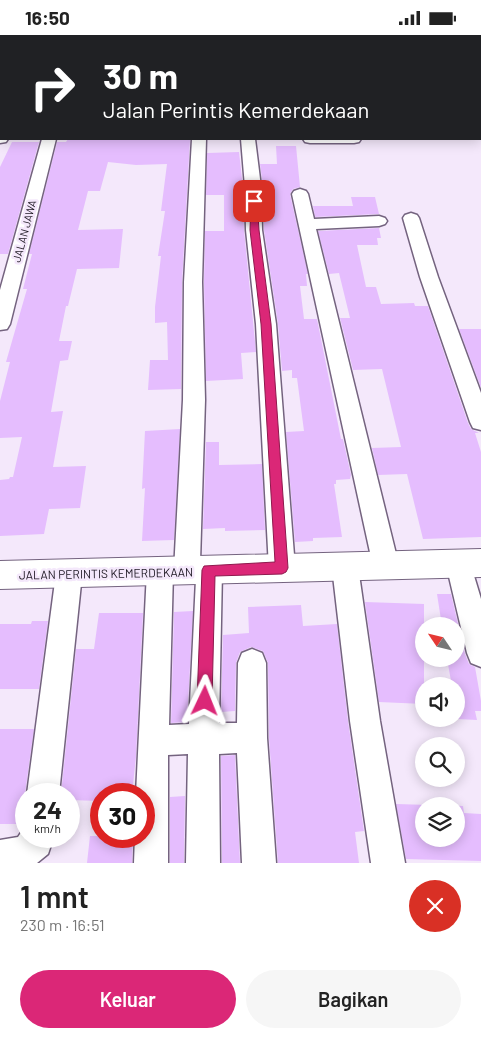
<!DOCTYPE html>
<html lang="id">
<meta charset="utf-8">
<style>
:root{--surface:#fff;--page:#f6f6f6;--text:#222;--muted:#767676;--accent:#db2777}
body{margin:0;font-family:Barlow,sans-serif;background:var(--page);color:var(--text);height:100vh;display:flex;flex-direction:column;font-size:19px;white-space:nowrap}
*{box-sizing:border-box;margin:0}
p{font-size:16px;color:var(--muted)}
.icon{flex:none;width:28px;height:28px;fill:none;stroke:currentColor;stroke-width:2;stroke-linecap:round;stroke-linejoin:round}
.map{position:relative;height:828px;overflow:hidden}
.details{display:flex;flex-direction:column;background:var(--surface);flex:1}
.details>*{flex:none}
.top-card{position:absolute;left:0px;top:0px;width:481px;height:105px;box-shadow:0 2px 12px #0003;background:#202124;color:#fff;overflow:hidden}
.needle{width:32px;rotate:305deg}
.tools{position:absolute;left:415px;top:582px;display:grid;gap:10px}
.tools a{display:grid;place-items:center;width:50px;height:50px;border-radius:50%;background:var(--surface);box-shadow:0 2px 12px #0003;font-size:25px}
.speed{position:absolute;left:15px;top:748px;display:flex;gap:10px;font-size:25px;font-weight:700;text-align:center}
.speed>*{display:grid;place-content:center;width:65px;height:65px;border-radius:50%;background:var(--surface);box-shadow:0 2px 12px #0003;line-height:1}
.speed small{font-size:12px;font-weight:400}
.speed .limit{border:8px solid #d22;background:#fff;color:#111}
.pin{position:absolute;display:grid;place-items:center;width:42px;height:42px;color:#fff;margin:-21px;border-radius:10px;box-shadow:0 2px 8px #0006}
.me{position:absolute;width:55px;margin:-28px;rotate:2deg;stroke-linejoin:round;filter:drop-shadow(0 0 4px #0008)}
.turn{display:flex;align-items:center;gap:18px;height:105px;padding:0 20px;font-size:22px}
.turn .icon{width:65px;height:65px;stroke-width:2.5}
.turn b{display:block;font-size:35px;line-height:42px}
.round{display:grid;place-items:center;flex:none;width:52px;height:52px;border-radius:26px;background:var(--page)}
.overview{display:flex;align-items:center;justify-content:space-between;height:85px;padding:0 20px}
h1{font-size:30px;font-weight:600;line-height:38px}
.primary-button{display:flex;gap:10px;margin-top:auto;padding:10px 20px}
.primary-button a{flex:1;height:58px;border-radius:30px;background:var(--accent);color:#fff;font-size:20px;font-weight:600;line-height:58px;text-align:center}
.primary-button a+a{background:var(--page);color:var(--text)}
.status{display:flex;justify-content:space-between;align-items:center;height:35px;padding:0 25px;background:var(--surface);direction:ltr}
.status svg{height:14px;fill:currentColor}
.map>svg:first-child{display:block}
.building{fill:#e5bdfe;fill-rule:evenodd}
.lines{fill:none;stroke-linecap:round;stroke-linejoin:round}
.minor-casing{stroke:#74637f;stroke-width:3}
.tertiary-casing{stroke:#74637f;stroke-width:2}
.minor{fill:#fff;fill-rule:evenodd}
.tertiary{fill:#fff;fill-rule:evenodd}
.route{fill:#db2777;stroke:#8e194d}
.labels{text-anchor:middle;dominant-baseline:central;stroke-width:5;stroke-linejoin:round;paint-order:stroke}
.far-street-label{font-size:11px;fill:#1c1621;stroke:#f4e8fb}
.street-label{font-size:12px;fill:#1c1621;stroke:#f4e8fb}
</style>
<div class="status"><b>16:50</b><svg viewBox="0 0 49 12"><path d="M0 12V9h3v3zM5 12V6h3v6zM10 12V3h3v9zM15 12V0h3v12zM26 1h20v11H26zM47 4h2v5h-2z"/></svg></div>
<div class="map">
<svg width="481" height="828" viewBox="0 0 481 828">
<rect width="100%" height="100%" fill="#f4e8fb"/>
<path class="building" d="M68,104L190,105L182,247L181,354L148,355L150,325H168L167,287L155,288V272L161,221H158L165,176H161L167,129L136,130L108,127L100,156H88L78,195L123,194L119,233L77,234L68,271H66L59,306H72L68,325L60,326L51,377L63,376L53,432L86,431L80,473L49,474L44,499L0,501V445L9,444L10,442H13L22,402L0,403V366L10,327H6L27,254H23L32,219H29L57,107H66Z
M12,107H39L8,219H0V132Z
M276,111H296L300,152L293,154L290,159L308,239H306L307,251H300L304,284H317L341,404H343L351,440L350,444L336,445V449H334L342,502L313,503V506L295,507L286,397L304,396L297,343H292V335L282,336L278,289L264,195L263,152L260,129H277Z
M239,117L243,152L244,195L256,317L241,318L243,344L206,346L204,247L205,196H224V160H206L207,118Z
M351,162H375L379,179L315,182L313,171H353Z
M379,193L381,203H377L378,210H357L366,252H376L381,269L414,268L415,271H428L468,388L471,394L479,398H475L481,417V502L423,504L407,439L378,440L372,413L401,412L382,334L353,335L340,283H350L339,238L329,239L318,196Z
M459,294H481V353Z
M180,394L174,505L142,506L145,453L142,454L145,396Z
M206,407H219V430L262,429L265,495L225,496V493L203,494Z
M437,559H451L465,619L469,629L475,632L481,666V676H475L477,685L457,684L456,651H452L447,624H456V591H442Z
M365,567L424,569V669L379,667Z
M301,570L303,591L337,589L348,686L364,796L355,797L359,828H278L269,703L268,628L263,616L251,612L240,617L236,628L235,676L221,677L223,600L249,598L248,572Z
M193,576L187,687L171,688L174,577Z
M99,578H143L136,722L132,759H101V766L69,765V759H61L76,614H94Z
M32,586H48L39,654H0V589H31Z
M0,694H34L25,759L26,788L25,789H0Z
M235,720L240,828H222L221,721Z
M185,761L184,828H170V762Z
M396,769L463,771L464,778L481,779V826L406,824ZM424,771H456V804H424Z
M90,801H133L132,828H87Z"/>
<g class="lines">
<g class="minor-casing">
<path id="minor" d="M383,0H399L400,1H384Z
M480,25L481,26V34L480,33Z
M0,34H1V42H0Z
M0,65H1V73H0Z
M480,66H481V74H480Z
M0,100L1,104H8L6,107L0,108Z
M42,104H56L10,289L7,294L0,295V255Z
M192,104H206L202,247L205,365L200,527L209,523L218,527L222,535L219,688H237L238,628L242,618L252,614L262,618L266,628L267,703L276,828H242L237,718L219,719L220,828H186L188,719L168,720V828H134L135,801H144V759H136L147,536L151,528L160,524L169,528L173,536L169,690L189,689L196,544L187,548L178,544L174,536L183,365L184,247Z
M241,104H255L261,152L262,195L276,289L295,533L291,541L282,545L273,541L269,533L256,289L246,195L245,152Z
M303,104H361L359,107L354,108H310L305,107Z
M300,154L306,156L308,159L314,184L379,181L385,183L387,186L385,189L379,191L316,194L399,531L395,539L386,543L377,539L373,531L292,159L294,156Z
M411,178L417,180L419,183L438,242L481,358V395L473,393L470,387L420,242L403,183L405,180Z
M459,518L468,521L481,564V632L471,628L467,618L446,529L450,521Z
M345,520L354,524L358,532L380,686L405,828H371L350,686L332,532L336,524Z
M69,527L78,531L82,539L59,759H27L56,539L60,531Z
M26,790V801H54L48,819L37,828H0V805L18,802Z"/>
</g>
<g class="tertiary-casing">
<path id="tertiary" d="M481,514V542L0,554V526Z"/>
</g>
<use href="#minor" class="minor"/>
<use href="#tertiary" class="tertiary"/>
</g>
<path class="route" d="M251,164L257,166L259,195L271,289L288,533L286,537L282,539L215,541L212,666L210,671L205,674L200,671L197,666L202,535L204,531L275,527L261,289L250,195Z"/>
<g class="labels">
<g class="far-street-label">
<text transform="translate(24 196) rotate(-75)">JALAN JAWA</text>
</g>
<g class="street-label">
<text transform="translate(106 538) rotate(-1)">JALAN PERINTIS KEMERDEKAAN</text>
</g>
</g>
</svg>
<div class="tools">
<a><svg class="needle" viewBox="-14 -14 28 28"><path d="M0-13l5 13h-10z" fill="#e53935"/><path d="M0 13l5-13h-10z" fill="#767676"/></svg></a>
<a><svg class="icon" aria-label="sound" viewBox="0 0 24 24"><path d="M4 9h4l5-4v14l-5-4H4zM17 9q2 3 0 6"/></svg></a>
<a><svg class="icon" aria-label="search" viewBox="0 0 24 24"><circle cx="10" cy="10" r="6"/><path d="M15 15l6 6"/></svg></a>
<a><svg class="icon" aria-label="layers" viewBox="0 0 24 24"><path d="M12 4l9 5-9 5-9-5zM3 14l9 5 9-5"/></svg></a>
</div>
<div class="speed"><div>24<small>km/h</small></div><div class="limit">30</div></div>
<div class="pin" style="left:254px;top:166px;background:#d93025"><svg class="icon" aria-label="arrive" viewBox="0 0 24 24"><path d="M6 21V4h12l-3 4 3 4H6"/></svg></div>
<svg class="me" style="left:205px;top:666px" viewBox="-20 -20 40 40"><path d="M0-17L14 15 0 8-14 15z" fill="#db2777" stroke="#fff" stroke-width="4"/></svg>
<div class="top-card">
<div class="turn"><svg class="icon" aria-label="right" viewBox="0 0 24 24"><path d="M7 20v-9h11M14 6l5 5-5 5"/></svg><div><b>30 m</b>Jalan Perintis Kemerdekaan</div></div>
</div>
</div>
<section class="details">
<div class="overview"><div><h1>1 mnt</h1><p>230 m · 16:51</p></div><a class="round" style="background:#d93025;color:#fff"><svg class="icon" aria-label="close" viewBox="0 0 24 24"><path d="M6 6l12 12M18 6L6 18"/></svg></a></div>
<div class="primary-button"><a>Keluar</a><a>Bagikan</a></div>
</section>
